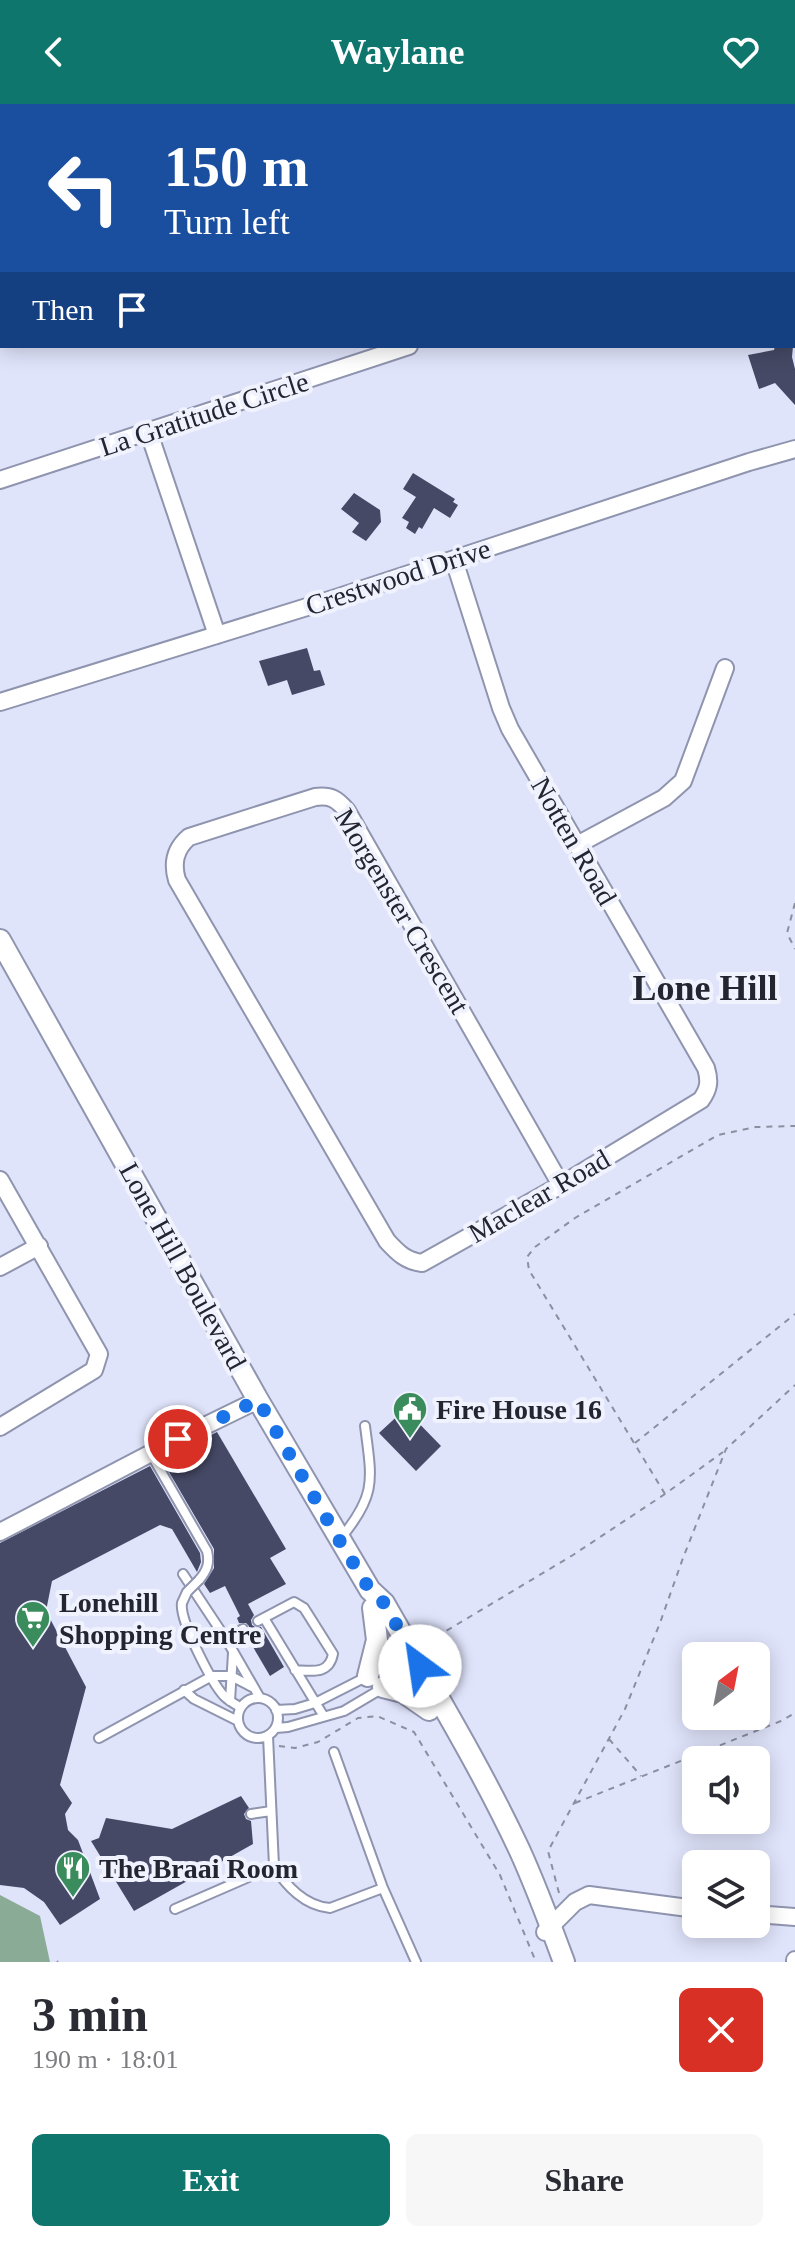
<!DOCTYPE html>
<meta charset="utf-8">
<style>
:root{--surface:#fff;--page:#f7f7f7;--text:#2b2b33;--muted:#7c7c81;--accent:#0f766e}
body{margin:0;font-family:"Times New Roman",serif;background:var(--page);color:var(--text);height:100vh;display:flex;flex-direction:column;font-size:30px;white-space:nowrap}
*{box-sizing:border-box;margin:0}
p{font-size:26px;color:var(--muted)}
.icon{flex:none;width:44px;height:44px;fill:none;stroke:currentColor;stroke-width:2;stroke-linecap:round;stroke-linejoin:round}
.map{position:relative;height:1858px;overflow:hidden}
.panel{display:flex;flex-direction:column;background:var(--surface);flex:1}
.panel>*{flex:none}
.guide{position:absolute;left:0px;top:0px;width:796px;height:244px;box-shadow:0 4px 20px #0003;background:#1a4fa0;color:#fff;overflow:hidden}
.needle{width:52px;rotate:32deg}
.fabs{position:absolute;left:682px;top:1538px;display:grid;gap:16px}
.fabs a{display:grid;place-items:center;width:88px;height:88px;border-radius:12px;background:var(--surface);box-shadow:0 4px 20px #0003;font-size:40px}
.pin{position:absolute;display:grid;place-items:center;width:68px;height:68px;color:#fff;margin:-34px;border:4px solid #fff;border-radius:50%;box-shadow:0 2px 8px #0007}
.me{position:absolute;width:88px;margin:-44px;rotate:329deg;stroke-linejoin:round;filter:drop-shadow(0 0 6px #0008)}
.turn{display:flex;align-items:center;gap:28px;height:168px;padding:0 32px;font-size:36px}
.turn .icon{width:104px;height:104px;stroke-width:2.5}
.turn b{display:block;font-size:56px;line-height:68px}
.then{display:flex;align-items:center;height:76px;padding:0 32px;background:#0003;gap:16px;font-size:30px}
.round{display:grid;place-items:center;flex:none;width:84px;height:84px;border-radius:12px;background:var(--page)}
.head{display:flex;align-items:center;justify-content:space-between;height:136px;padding:0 32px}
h1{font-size:48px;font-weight:700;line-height:60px}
.action{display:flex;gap:16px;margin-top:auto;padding:16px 32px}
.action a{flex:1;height:92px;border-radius:12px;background:var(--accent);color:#fff;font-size:32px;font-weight:700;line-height:92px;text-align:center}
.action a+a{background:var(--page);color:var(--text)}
header{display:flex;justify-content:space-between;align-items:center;height:104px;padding:0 32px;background:var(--accent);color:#fff;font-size:36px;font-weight:700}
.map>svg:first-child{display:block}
.water{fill:#8aab95}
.building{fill:#454965}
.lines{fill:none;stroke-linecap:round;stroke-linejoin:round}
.service-casing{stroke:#8f94af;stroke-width:12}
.minor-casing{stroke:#8f94af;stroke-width:20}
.tertiary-casing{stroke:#8f94af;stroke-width:24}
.path{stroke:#8b8fa0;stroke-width:2;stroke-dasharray:6 6;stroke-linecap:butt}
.service{stroke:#fff;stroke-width:8}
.minor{stroke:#fff;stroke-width:16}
.tertiary{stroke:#fff;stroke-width:20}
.service-bridge-casing{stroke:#8f94af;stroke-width:12;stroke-linecap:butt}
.service-bridge{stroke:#fff;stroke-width:8}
.route{stroke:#1a73e8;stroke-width:14;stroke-dasharray:0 25.2}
.labels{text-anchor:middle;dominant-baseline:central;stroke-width:8;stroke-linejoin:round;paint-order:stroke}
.street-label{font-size:28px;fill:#232530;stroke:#f0f2fe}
.poi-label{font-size:28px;font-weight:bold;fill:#232530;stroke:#f0f2fe;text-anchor:start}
.district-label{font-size:36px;font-weight:bold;fill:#232530;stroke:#f0f2fe}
</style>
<header><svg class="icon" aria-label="back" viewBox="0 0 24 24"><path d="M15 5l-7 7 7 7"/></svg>Waylane<svg class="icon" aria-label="heart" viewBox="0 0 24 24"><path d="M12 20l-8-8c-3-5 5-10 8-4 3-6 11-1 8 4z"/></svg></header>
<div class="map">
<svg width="795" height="1858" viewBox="0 0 795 1858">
<rect width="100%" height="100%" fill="#e0e4fb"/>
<path class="water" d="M0,1791L40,1812L50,1858H0Z"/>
<path class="building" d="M775,242H793L792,253L795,265V301L775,279L759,285L748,251L774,246Z
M413,369L455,395L453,398L458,401L450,414L434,404L422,425L419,423L415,430L406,424L409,418L402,414L416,393L403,385Z
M354,389L380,406L381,418L366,437L352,428L359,419L341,405Z
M307,544L314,567L320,566L325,581L292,591L287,576L268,582L259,557Z
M405,1305L441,1342L416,1367L379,1329Z
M217,1328L286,1445L270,1454L286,1480L248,1500L254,1511L251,1516L252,1521L257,1524L261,1523L284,1563L270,1572L246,1531L249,1528V1522L246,1519H239L237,1514L240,1512L225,1482L210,1489L204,1480L214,1464V1445L162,1356Z
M150,1362L200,1449L201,1458L197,1468L172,1425L160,1421L52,1477L46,1507L86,1583L60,1681L72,1699L65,1710L68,1726L78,1736L100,1795L60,1821L44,1798L24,1784L0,1781V1439Z
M241,1692L249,1704L244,1710L246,1715L251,1717L253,1740L134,1807L91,1737L99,1734L106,1714L172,1725Z"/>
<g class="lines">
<g class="service-casing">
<path id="service" d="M151,1350L207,1447C210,1459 207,1467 199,1476
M340,1435C377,1391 372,1376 365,1322
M183,1470L226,1535L260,1594
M182,1499C179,1516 212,1579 224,1592C229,1597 235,1600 240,1603
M264,1514L323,1611
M258,1517L294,1498L304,1504L333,1550C329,1571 312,1567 295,1566
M226,1535L243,1525
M184,1586L194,1595L238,1617
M238 1614a20 20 0 1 1 40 0a20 20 0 1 1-40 0Z
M230,1597L233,1549
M276,1606L295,1605L315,1599L368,1572L410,1548
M276,1624L288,1623L344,1607L420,1562
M99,1634L212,1572H231L254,1584
M334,1648L383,1784
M251,1710L271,1707
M274,1762C286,1782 305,1802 330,1804L383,1784L416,1858
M175,1805L274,1762L268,1632"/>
</g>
<g class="minor-casing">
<path id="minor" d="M579,0L580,2
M791,0L792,2
M521,2L528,0
M756,2L760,0
M0,166H2
M149,329L217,531
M0,376L409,242
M454,456L501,604L510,625L706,964C710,977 709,985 701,996L561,1081L422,1159C406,1157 398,1149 387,1137L177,776C172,759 175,745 189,733L315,693C331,691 337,695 347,707L561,1081
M0,598L336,494L749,358L795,345
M577,741L664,694L683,677L725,564
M0,1076L99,1250L94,1266L0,1323
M0,1163L39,1142
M0,1428L178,1335L258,1296
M756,1810L795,1813
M545,1828L575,1798L589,1791L696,1805
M795,1858V1856"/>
</g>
<g class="tertiary-casing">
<path id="tertiary" d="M0,836L258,1296L370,1486L384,1499C430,1580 479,1660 519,1745C536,1782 550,1820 564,1858
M368,1572L377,1536L373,1504
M383,1583L403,1588L429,1606"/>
</g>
<path class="path" d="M795,799L787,829L795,845
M635,1339L795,1210
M665,1390L529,1166L527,1153L535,1143L575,1114L718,1031L756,1023L795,1022
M426,1539L573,1451L665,1390L723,1348
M609,1635L641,1672
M279,1642L295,1644L318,1638L358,1614L377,1612L414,1628L500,1771L536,1858
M575,1699L781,1617L795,1609
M559,1789L548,1747L625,1605L660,1519L683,1454L726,1345L795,1281
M57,1857L58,1858"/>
<use href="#service" class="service"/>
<use href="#minor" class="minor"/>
<use href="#tertiary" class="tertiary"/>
<g class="service-bridge-casing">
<path id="service-bridge" d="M182,1499L187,1488L199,1476"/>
</g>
<use href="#service-bridge" class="service-bridge"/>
</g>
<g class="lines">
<path class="route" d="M178,1335L258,1296L339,1436L370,1486L384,1499L420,1562"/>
</g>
<defs>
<g id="civic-pin" transform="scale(1.8)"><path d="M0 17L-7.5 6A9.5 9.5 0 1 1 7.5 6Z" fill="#3a8c5d" stroke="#f0f2fe"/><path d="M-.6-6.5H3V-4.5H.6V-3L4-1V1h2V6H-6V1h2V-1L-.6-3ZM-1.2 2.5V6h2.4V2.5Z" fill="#fff"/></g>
<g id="supermarket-pin" transform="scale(1.8)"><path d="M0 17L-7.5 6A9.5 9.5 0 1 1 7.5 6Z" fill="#3a8c5d" stroke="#f0f2fe"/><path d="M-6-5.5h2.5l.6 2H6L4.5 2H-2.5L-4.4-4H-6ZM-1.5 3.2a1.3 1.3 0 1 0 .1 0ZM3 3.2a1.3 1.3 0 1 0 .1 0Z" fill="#fff"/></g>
<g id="restaurant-pin" transform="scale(1.8)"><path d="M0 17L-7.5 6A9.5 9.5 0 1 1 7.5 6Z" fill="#3a8c5d" stroke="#f0f2fe"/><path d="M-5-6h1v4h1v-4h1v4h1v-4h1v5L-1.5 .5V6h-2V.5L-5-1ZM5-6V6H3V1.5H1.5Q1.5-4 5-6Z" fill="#fff"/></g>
</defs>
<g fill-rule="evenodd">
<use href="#civic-pin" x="410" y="1305"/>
<use href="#supermarket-pin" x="33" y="1514"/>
<use href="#restaurant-pin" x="73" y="1764"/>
</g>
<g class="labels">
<g class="street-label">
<text transform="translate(204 310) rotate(-18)">La Gratitude Circle</text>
<text transform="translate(398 473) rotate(-18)">Crestwood Drive</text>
<text transform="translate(574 737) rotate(60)">Notten Road</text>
<text transform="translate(402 807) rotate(59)">Morgenster Crescent</text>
<text transform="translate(539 1092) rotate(-30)">Maclear Road</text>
<text transform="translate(183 1162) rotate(61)">Lone Hill Boulevard</text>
</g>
<g class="poi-label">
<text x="436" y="1305">Fire House 16</text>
<text x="59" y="1498">Lonehill<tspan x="59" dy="32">Shopping Centre</tspan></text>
<text x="99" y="1764">The Braai Room</text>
</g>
<g class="district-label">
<text x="705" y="884">Lone Hill</text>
</g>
</g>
</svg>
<div class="fabs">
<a><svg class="needle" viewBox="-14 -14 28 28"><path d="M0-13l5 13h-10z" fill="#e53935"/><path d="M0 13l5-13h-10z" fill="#7c7c81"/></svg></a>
<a><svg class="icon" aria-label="sound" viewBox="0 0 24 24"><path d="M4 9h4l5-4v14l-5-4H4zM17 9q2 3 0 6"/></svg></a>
<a><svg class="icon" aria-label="layers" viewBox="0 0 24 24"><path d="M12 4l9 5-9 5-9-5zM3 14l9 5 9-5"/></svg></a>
</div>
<div class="pin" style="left:178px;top:1335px;background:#d93025"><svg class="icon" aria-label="arrive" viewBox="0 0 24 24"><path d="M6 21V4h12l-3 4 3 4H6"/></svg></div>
<svg class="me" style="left:420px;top:1562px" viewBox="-20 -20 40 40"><circle r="19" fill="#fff"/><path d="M0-13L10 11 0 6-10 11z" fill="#1a73e8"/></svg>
<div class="guide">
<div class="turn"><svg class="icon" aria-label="left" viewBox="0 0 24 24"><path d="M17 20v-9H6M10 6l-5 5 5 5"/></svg><div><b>150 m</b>Turn left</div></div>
<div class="then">Then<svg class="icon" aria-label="arrive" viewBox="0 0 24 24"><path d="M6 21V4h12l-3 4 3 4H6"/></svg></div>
</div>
</div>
<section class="panel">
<div class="head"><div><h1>3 min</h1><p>190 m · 18:01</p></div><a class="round" style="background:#d93025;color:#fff"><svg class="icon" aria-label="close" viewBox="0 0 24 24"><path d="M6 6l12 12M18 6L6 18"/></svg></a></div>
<div class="action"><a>Exit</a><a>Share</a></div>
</section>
